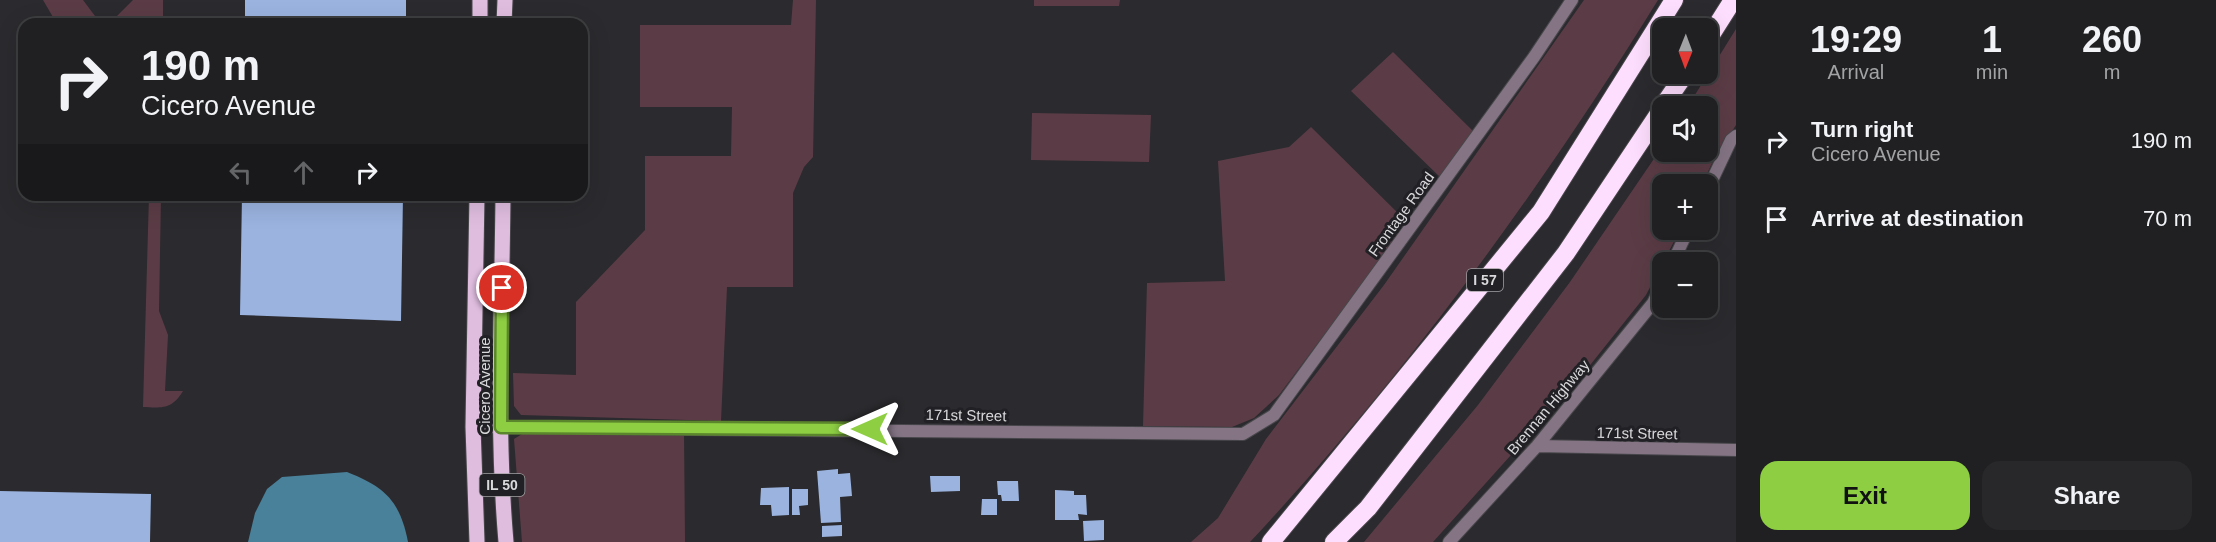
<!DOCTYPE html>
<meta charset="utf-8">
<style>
:root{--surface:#202022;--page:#28282a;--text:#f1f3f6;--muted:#a2a3a5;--line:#3d3e40;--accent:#8dce43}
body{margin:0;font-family:Arial,sans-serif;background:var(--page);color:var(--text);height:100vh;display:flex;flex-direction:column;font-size:22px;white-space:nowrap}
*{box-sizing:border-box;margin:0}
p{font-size:20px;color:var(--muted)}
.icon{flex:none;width:33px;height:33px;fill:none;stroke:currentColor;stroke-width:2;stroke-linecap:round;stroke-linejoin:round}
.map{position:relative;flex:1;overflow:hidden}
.sheet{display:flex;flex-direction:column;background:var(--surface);width:480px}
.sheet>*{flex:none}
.hud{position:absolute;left:18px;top:18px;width:570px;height:183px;border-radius:18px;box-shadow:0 6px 24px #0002,0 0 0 2px var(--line);background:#202022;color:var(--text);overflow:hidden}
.needle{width:39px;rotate:181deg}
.tools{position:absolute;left:1652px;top:18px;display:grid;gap:12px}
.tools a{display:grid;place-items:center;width:66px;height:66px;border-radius:12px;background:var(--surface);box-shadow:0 6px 24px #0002,0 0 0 2px var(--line);font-size:30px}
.pin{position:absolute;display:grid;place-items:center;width:51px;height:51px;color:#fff;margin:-26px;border:3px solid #fff;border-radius:50%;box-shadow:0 2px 6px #0007}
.me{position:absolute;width:66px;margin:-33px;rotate:270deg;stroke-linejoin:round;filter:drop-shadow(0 0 4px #0008)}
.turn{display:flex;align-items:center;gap:21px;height:126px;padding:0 24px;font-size:27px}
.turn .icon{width:78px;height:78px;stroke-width:2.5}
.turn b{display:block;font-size:42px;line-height:51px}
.lanes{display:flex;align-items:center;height:57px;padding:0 24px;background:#0003;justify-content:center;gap:30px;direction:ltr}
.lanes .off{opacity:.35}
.eta{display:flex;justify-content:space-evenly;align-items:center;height:102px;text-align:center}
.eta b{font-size:36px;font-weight:700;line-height:42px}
.primary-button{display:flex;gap:12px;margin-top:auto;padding:12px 24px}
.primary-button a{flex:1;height:69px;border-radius:18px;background:var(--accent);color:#111;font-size:24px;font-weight:700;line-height:69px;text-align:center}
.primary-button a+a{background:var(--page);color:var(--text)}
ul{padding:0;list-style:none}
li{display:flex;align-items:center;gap:18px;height:78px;padding:0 24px}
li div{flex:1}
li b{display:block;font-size:22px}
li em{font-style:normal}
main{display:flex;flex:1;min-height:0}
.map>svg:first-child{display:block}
.green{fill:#5b3c46}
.water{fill:#4a819a}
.building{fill:#9ab3df}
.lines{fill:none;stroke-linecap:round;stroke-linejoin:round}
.street-casing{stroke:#47464a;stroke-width:14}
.primary-casing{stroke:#47464a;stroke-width:17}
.highway-casing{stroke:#47464a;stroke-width:20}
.street{stroke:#847484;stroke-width:12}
.primary{stroke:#dfbddf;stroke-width:15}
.highway{stroke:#fedefe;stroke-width:18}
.route-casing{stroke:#5c862c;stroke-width:15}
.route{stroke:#8dce43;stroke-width:10}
.labels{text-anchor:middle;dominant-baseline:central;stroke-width:6;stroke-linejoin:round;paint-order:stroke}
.shield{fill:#212024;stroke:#a2a1a4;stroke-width:1.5}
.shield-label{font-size:14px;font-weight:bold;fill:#d9d8db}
.street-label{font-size:15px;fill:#d9d8db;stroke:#212024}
</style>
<main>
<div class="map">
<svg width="1736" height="542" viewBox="0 0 1736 542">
<rect width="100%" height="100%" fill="#2b2a2e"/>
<path class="green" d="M43,0H83L101,24H57Z
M133,0H163V24H109Z
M793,0H816L813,157L804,167L793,193V287H727L721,421L521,415L514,406L513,373L576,375V302L645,230V156H731L732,107H640V25H791Z
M1034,0H1120L1119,6H1034Z
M1584,0H1658C1539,192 1405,376 1250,542H1191L1218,518L1266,439L1384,285Z
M1736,29V125L1714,159L1702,184H1662V230H1680L1646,295L1579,379L1433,542H1364L1478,405L1570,282L1662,147V152H1707V106H1688Z
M1393,52L1475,133L1440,177L1351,91Z
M1032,113L1151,115L1149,162L1031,160Z
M1311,127L1408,223L1279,395L1254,418L1232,427L1143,426L1147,283L1225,281L1218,161L1289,147Z
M149,195H161L159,311L168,335L165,391H183C172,409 163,408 143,407Z
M527,431L684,432L685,542H522L514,439Z"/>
<path class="water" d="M347,472C385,487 400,501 408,542H248L255,513L267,489L282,477Z"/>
<path class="building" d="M245,0H406V24H245Z
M242,195H403L401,321L240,315Z
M838,469V474L850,473L852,496L840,497L841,522L821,523L817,471Z
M930,476H960V491L931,492Z
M997,481H1018L1019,501H1002L1001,495H998Z
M789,487V515L772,516L771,505H760L761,488Z
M792,489H808V505L799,506L800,515H792Z
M1055,490L1074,491V495H1086L1087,515L1078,514L1079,520H1055Z
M0,491L151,494L150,542H0Z
M982,499H997V515H981Z
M1104,520V540L1084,541L1083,521Z
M842,525V536L822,537V526Z"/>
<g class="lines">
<g class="street-casing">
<path id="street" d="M1707,191L1731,140L1736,136
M1673,262L1688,230
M473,427L1243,434L1274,415L1534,57L1572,0
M1537,446L1736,450
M1449,542L1537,446L1653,303L1662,284"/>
</g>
<g class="primary-casing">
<path id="primary" d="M480,24V0
M504,24L505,0
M477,195L473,427L477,542
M503,195C502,310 496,427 506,542"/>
</g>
<g class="highway-casing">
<path id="highway" d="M1707,41L1733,0
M1663,106L1685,74
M1271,542L1541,212L1674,0
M1334,542L1368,508L1566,253L1662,109"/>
</g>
<use href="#street" class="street"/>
<use href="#primary" class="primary"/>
<use href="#highway" class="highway"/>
</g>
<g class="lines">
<g class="route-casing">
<path id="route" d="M502,288L501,427L870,429"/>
</g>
<use href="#route" class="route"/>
</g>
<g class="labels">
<g class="shield">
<rect x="1467" y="269" width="36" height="22" rx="4.5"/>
<rect x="479.5" y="474" width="45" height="22" rx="4.5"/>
</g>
<g class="shield-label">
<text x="1485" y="280">I 57</text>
<text x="502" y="485">IL 50</text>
</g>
<g class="street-label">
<text transform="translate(1401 214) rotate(-54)">Frontage Road</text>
<text transform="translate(484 386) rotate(-90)">Cicero Avenue</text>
<text transform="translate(1548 407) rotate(-50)">Brennan Highway</text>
<text transform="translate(966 415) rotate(1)">171st Street</text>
<text transform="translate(1637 433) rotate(1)">171st Street</text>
</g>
</g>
</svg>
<div class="tools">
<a><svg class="needle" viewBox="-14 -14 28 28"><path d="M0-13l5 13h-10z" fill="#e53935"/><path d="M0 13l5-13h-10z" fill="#a2a3a5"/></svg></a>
<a><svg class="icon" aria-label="sound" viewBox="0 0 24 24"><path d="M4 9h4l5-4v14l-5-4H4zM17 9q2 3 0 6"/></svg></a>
<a>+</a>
<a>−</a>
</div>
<div class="pin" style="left:502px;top:288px;background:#d93025"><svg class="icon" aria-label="arrive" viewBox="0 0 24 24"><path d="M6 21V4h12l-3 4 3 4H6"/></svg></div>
<svg class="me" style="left:870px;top:429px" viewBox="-20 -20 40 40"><path d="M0-17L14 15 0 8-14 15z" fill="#8dce43" stroke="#fff" stroke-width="4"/></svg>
<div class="hud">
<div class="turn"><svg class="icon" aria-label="right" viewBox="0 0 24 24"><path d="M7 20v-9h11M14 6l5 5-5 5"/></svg><div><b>190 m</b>Cicero Avenue</div></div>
<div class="lanes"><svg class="icon off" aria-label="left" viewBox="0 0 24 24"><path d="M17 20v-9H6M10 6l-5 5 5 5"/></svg><svg class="icon off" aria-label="ahead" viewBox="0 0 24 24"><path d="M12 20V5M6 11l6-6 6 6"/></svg><svg class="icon" aria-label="right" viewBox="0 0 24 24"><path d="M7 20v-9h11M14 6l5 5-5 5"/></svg></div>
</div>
</div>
<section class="sheet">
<div class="eta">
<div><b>19:29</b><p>Arrival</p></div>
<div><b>1</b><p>min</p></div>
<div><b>260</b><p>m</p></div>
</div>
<ul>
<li><svg class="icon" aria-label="right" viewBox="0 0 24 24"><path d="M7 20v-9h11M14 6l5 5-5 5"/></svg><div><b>Turn right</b><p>Cicero Avenue</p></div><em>190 m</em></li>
<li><svg class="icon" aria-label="arrive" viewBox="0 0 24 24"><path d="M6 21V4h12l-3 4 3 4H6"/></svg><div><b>Arrive at destination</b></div><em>70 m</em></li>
</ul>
<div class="primary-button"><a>Exit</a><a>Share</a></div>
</section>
</main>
